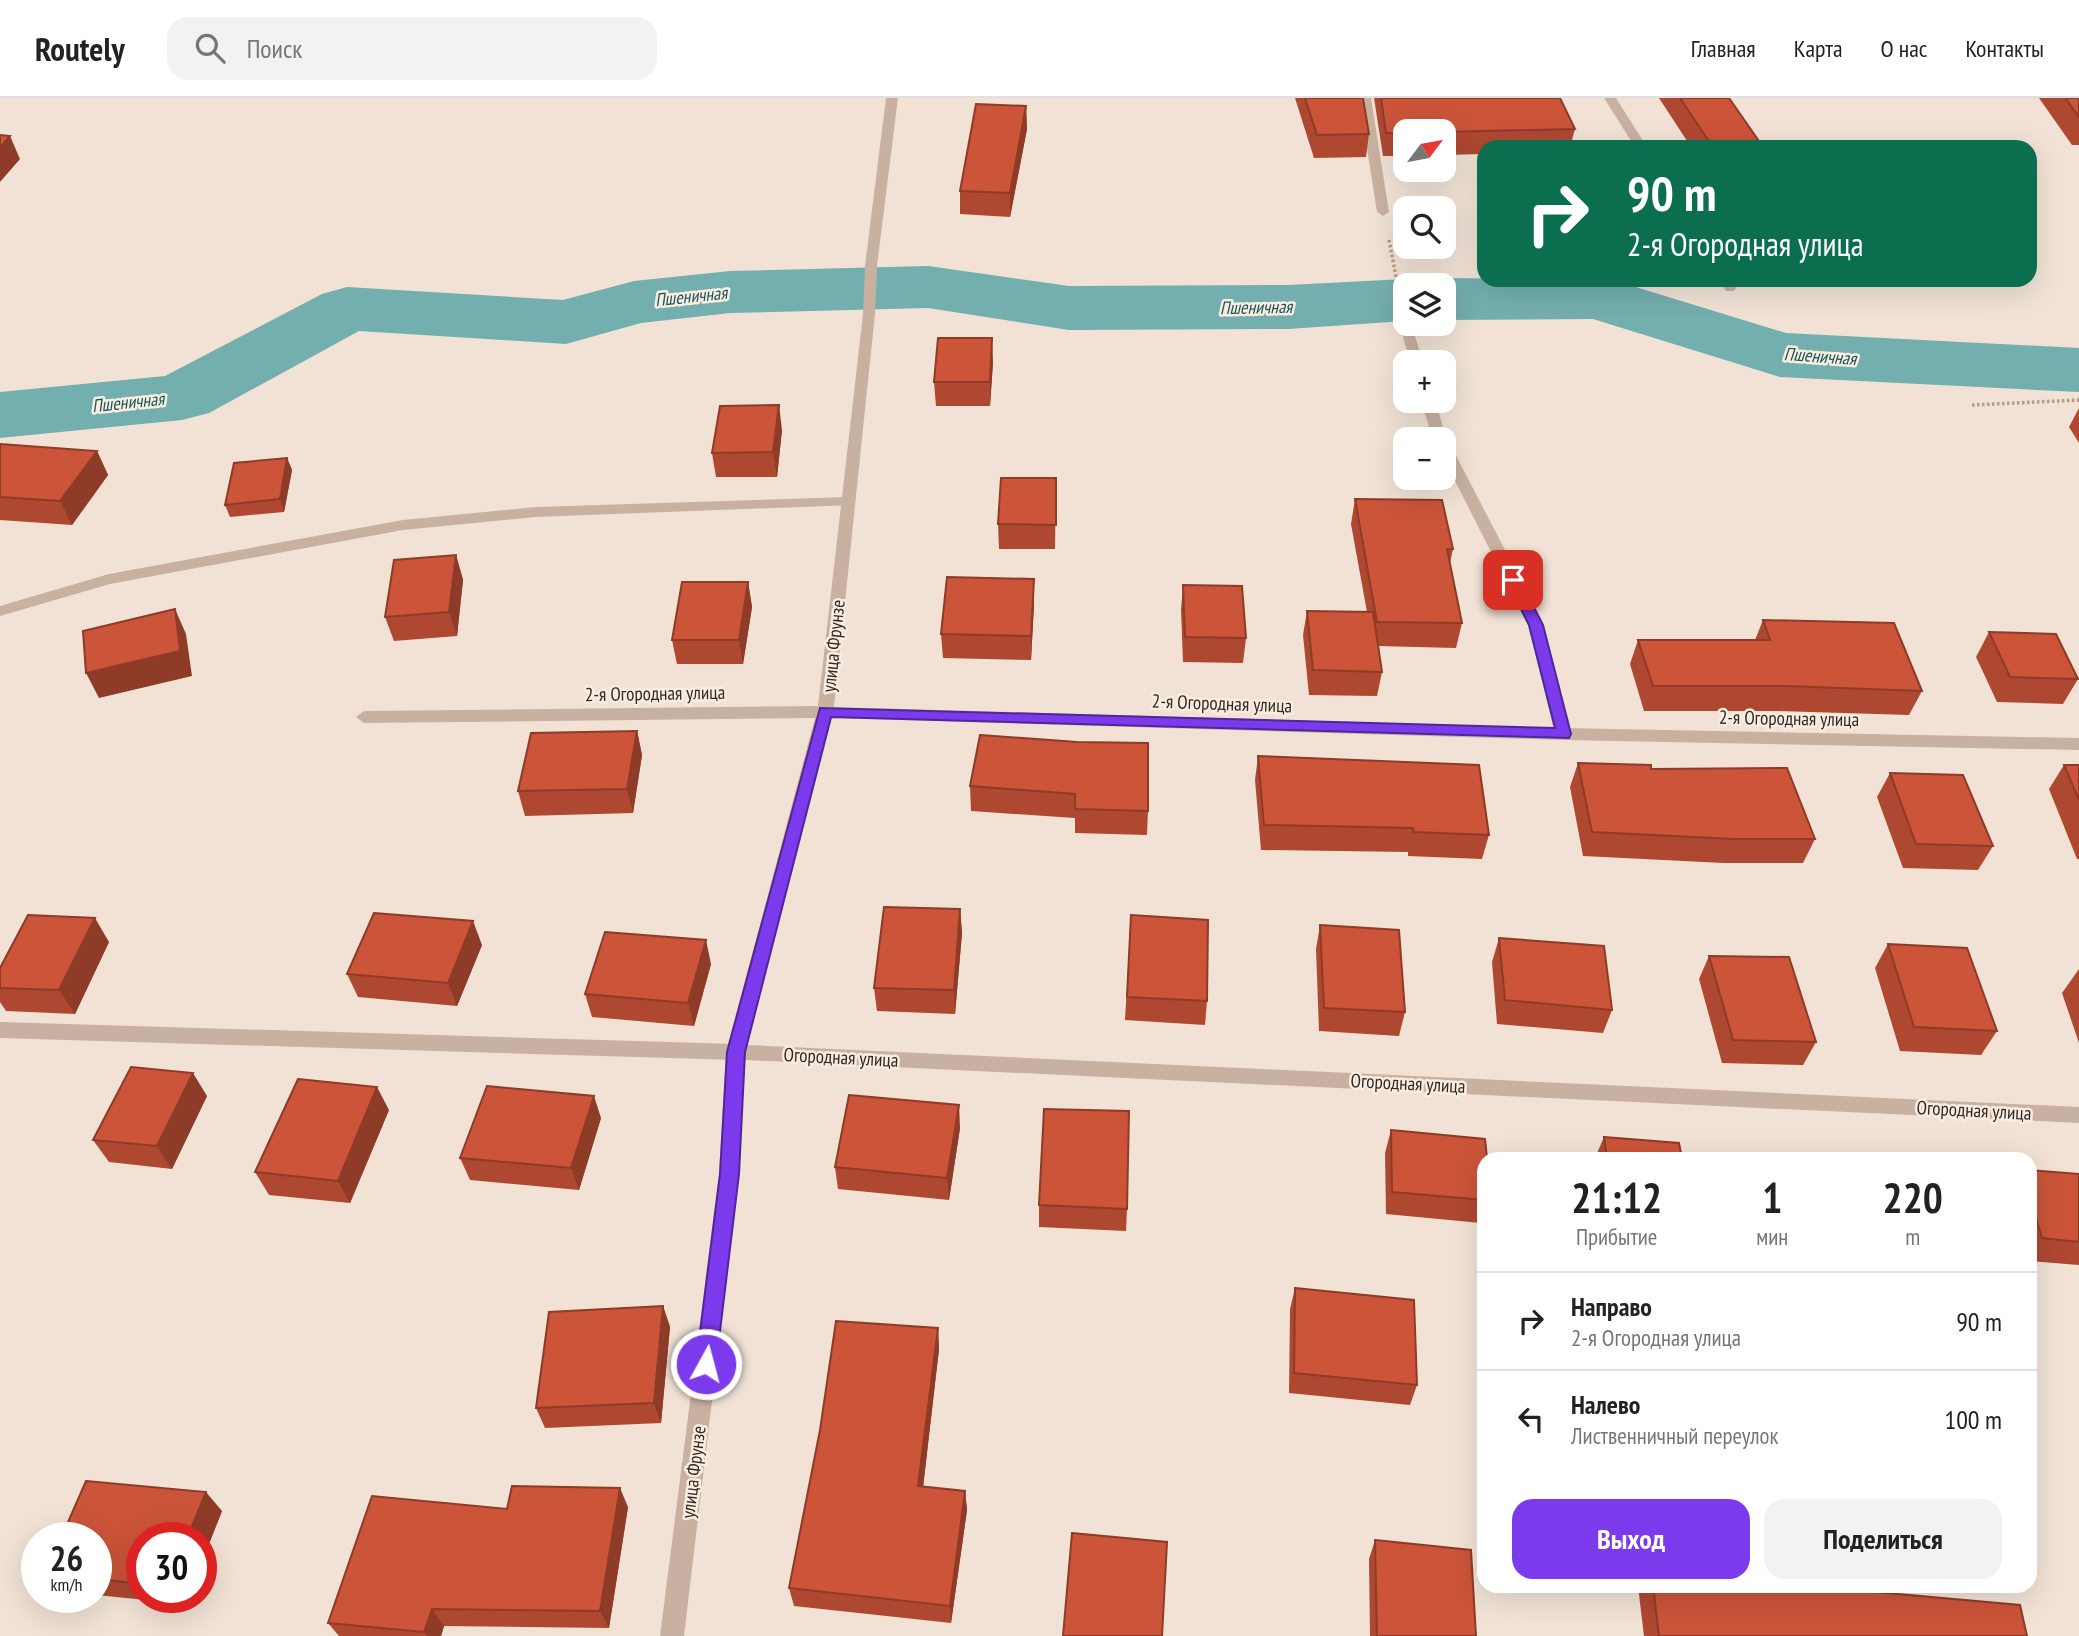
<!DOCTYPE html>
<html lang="ru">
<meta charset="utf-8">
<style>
:root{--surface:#fff;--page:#f2f2f2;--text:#222;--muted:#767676;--line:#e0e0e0;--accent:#7c3aed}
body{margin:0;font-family:"PT Sans Narrow",sans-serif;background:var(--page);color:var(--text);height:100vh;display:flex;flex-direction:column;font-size:26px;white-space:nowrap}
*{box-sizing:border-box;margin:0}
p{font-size:23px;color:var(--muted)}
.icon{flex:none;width:38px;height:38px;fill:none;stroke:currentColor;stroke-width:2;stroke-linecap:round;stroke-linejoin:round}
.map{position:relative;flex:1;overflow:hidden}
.sheet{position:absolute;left:1477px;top:1054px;width:560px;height:441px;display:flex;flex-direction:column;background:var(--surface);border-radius:21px;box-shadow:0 7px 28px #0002}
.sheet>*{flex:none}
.guide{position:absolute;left:1477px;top:42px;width:560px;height:147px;border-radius:21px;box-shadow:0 7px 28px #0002;background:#0b6e4f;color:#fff;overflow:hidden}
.needle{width:46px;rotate:58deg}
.tools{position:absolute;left:1393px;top:21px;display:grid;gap:14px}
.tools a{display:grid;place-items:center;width:63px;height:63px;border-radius:14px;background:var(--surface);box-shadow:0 7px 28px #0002;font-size:35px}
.speed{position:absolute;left:21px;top:1424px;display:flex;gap:14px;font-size:35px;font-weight:700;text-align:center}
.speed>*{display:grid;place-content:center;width:91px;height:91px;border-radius:50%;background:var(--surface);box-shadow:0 7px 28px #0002;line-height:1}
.speed small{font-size:18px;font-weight:400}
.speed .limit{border:10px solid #d22;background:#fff;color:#111}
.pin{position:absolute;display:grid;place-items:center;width:60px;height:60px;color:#fff;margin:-30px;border-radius:14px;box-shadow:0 4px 10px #0006}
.me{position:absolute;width:77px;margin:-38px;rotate:7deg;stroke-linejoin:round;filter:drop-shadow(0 0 5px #0008)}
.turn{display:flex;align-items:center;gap:24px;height:147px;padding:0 35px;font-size:32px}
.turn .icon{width:91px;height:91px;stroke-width:2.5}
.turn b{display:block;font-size:49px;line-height:60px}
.eta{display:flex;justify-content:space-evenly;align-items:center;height:119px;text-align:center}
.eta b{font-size:42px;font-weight:700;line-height:49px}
.action{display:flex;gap:14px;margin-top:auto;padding:14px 35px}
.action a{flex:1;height:80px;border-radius:21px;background:var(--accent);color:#fff;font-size:28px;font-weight:700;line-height:80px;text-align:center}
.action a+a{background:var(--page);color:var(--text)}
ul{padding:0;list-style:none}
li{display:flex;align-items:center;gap:21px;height:98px;padding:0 35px;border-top:2px solid var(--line)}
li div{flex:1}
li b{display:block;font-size:26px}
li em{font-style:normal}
header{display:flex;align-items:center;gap:42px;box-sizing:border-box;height:98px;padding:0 35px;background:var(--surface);border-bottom:2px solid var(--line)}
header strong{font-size:33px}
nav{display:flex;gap:38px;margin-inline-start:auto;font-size:24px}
.search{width:490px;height:63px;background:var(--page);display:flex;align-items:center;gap:18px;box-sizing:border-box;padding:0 24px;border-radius:21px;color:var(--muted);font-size:26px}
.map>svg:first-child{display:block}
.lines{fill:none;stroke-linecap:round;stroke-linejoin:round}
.river{fill:#73afae;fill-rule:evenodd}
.path{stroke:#b59b8b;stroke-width:3.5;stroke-dasharray:2.5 2.5;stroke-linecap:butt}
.service{fill:#c9b1a1;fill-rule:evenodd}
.minor{fill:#c9b1a1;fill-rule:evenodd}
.wall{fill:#af4831}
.shaded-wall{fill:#8e3b28}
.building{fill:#cb5439;stroke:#8e3b28;stroke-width:2}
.route{fill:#7c3aed;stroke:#51269a;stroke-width:2}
.labels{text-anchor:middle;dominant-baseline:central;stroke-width:5;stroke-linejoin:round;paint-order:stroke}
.far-water-label{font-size:18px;font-style:italic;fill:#195556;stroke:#f9ede1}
.street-label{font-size:19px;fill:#332824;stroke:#f9ede1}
</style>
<header>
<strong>Routely</strong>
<div class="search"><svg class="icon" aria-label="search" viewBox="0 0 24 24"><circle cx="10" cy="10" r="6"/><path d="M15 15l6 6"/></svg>Поиск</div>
<nav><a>Главная</a><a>Карта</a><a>О нас</a><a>Контакты</a></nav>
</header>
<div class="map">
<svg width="2079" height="1538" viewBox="0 0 2079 1538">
<rect width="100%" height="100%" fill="#f1e2d5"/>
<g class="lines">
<path class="river" d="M928,168L1069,188L1288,187L1405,181L1423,185L1444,180L1613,182L1786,235L2079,250V294L1780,279L1593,221L1444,222V187H1405V223L1288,231L1069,232L928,210L730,215L641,225L566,246L359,233L209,315L182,322L0,340V294L165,278L322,196L347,189L563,202L634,183L730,173Z"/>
<path class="path" d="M1389,142L1400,199
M1972,307L2079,302"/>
<path class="service" d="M886,0H898L877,168L875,216L869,220L863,216L865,168Z
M1359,0H1371L1389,114L1383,118L1377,114Z
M1604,0H1616L1647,49H1635Z
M1719,182H1731L1736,190L1734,193H1726Z
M1405,224L1412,228L1423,264H1410L1400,228Z
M1421,303H1435L1447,341L1445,344L1451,348L1544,527L1571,636L1569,640L1563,642L1555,636L1528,527L1444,361V341H1433Z
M848,399L855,404L853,407L536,419L403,432L110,486L0,518V508L109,476L403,422L536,409Z
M0,924L736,946L743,948L746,954L743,960L736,962L0,940Z"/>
<path class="minor" d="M869,212L875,216L834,609L1563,630L2079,640V652L1563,642L832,620L747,947L2079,1009V1025L745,962L739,1076L684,1538H660L719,1076L726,954L815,620L364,625L356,619L364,613L818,608L863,216Z"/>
</g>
<path class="wall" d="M1295,0H1363L1369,36L1366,59L1314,60Z
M1374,0H1560L1575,31L1570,49H1484V56L1444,57V33H1405V58H1383Z
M1659,0H1729L1761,46L1760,49H1691Z
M2039,0H2079V47H2072Z
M1026,8L1027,31L1010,119L960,116V93Z
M993,264L990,308H936L934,284Z
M2079,310V345L2069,329Z
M782,332L777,379H716L712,355Z
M0,346L97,353L108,377L72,427L0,422Z
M287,360L292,372L284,414L230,419L225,407Z
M1056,380L1055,451H999L998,426Z
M1355,401L1453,451L1450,465L1462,525L1456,550L1378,548L1382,574L1377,598L1309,597L1303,537L1307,513L1367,514L1351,426Z
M456,457L463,482L457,538L394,543L385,519Z
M1034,481V506L1031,562L943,560L941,536Z
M748,484L752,509L743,566H677L672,542Z
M1183,487L1246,540L1243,565L1183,564L1181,512Z
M1763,522L1922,593L1909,617L1776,613H1644L1630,566L1638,542H1755Z
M1989,534L2078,581L2063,606L1997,604L1976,559Z
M637,633L642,657L633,715L525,718L518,693Z
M980,637L1148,713L1147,737L1075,735V720L971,713L970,688Z
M1258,658L1489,737L1482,761L1408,758V754L1261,752L1255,682Z
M1578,665L1651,671L1815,741L1803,765H1724L1583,758L1570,689Z
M2064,667H2079V761H2077L2049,691Z
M1890,675L1993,748L1978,772L1903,770L1877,699Z
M960,811L962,835L955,916L877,913L874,890Z
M1131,817L1207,903L1205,927L1125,922Z
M1320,827L1405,914L1399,938L1319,933L1316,851Z
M1499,840L1612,912L1603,935L1497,926L1492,864Z
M109,844L75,916L6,913L0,904V890Z
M1888,846L1997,933L1981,957L1900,953L1875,870Z
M482,847L457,908L358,899L347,876Z
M1709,858L1816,944L1803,967L1722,965L1699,881Z
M711,866L694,928L592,919L585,896Z
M2079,871V945L2062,895Z
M207,998L172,1071L109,1064L93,1042Z
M389,1012L350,1105L269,1097L255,1074Z
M601,1020L579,1092L470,1082L460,1060Z
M960,1030L949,1102L838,1091L835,1069Z
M1391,1032L1484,1060V1117L1481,1125L1386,1116L1385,1055Z
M1604,1039L1682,1060H1595Z
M2030,1072L2079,1076V1167L2030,1163Z
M1039,1107L1127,1111L1126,1133L1039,1129Z
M1295,1190L1417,1287L1410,1307L1289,1295L1290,1211Z
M663,1208L670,1229L661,1325L545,1330L536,1310Z
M938,1230L939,1251L923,1389L965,1393L967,1412L951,1525L794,1508L789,1490Z
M628,1409L609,1530L444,1528L441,1538H339L328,1525L507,1411Z
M222,1413L201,1466V1440H142V1500H188L186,1506L96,1497V1440Z
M1375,1442L1476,1538H1370L1369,1461Z
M1638,1488H1809L2027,1538H1644Z"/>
<path class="shaded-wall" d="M1026,8L1027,31L1010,119V95Z
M10,38L20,61L0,84V49Z
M992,240L993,264L990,308V284Z
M779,307L782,332L777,379L773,354Z
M97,353L108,377L72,427L60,403Z
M287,360L292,372L284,414L280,401Z
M456,457L463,482L457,538L449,514Z
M1034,481V506L1031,562V538Z
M748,484L752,509L743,566L739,542Z
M175,511L186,536L192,578L99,600L86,575Z
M637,633L642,657L633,715L627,691Z
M960,811L962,835L955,916L954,892Z
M95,820L109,844L75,916L59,892Z
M473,823L482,847L457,908L448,885Z
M706,842L711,866L694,928L688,905Z
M193,975L207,998L172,1071L157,1048Z
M377,989L389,1012L350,1105L338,1083Z
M594,998L601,1020L579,1092L571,1070Z
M959,1007L960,1030L949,1102L947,1080Z
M663,1208L670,1229L661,1325L654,1305Z
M938,1230L939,1251L921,1407L918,1388Z
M620,1390L628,1409L609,1530L600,1513Z
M965,1393L967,1412L951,1525L950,1508Z
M206,1394L222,1413L201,1466V1440H187Z
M179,1500H188L186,1506Z
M432,1511L444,1528L441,1538H427L424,1534Z"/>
<path class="building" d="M1305,0H1363L1369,36L1317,37Z
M1381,0H1560L1575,31L1444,34L1405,33V35H1386Z
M1680,0H1729L1761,46L1712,48Z
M2065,0H2079V19Z
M976,6L1026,8L1010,95L960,93Z
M0,37L10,38L0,49Z
M938,240H992L990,284H934Z
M779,307L773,354L712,355L720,308Z
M0,346L97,353L60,403L0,399Z
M287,360L280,401L225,407L234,365Z
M1001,380H1056V427L998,426Z
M1355,401L1442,402L1453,451H1447L1462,525L1377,524Z
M456,457L449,514L385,519L394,462Z
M947,479L1034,481L1031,538L941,536Z
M682,484H748L739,542H672Z
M1183,487L1242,488L1246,540L1185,539Z
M175,511L180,553L86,575L83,533Z
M1307,513L1373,514L1382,574L1313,572Z
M1763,522L1894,525L1922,593L1786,588H1653L1638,542H1770Z
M1989,534L2056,536L2078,581L2010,579Z
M637,633L627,691L518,693L531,635Z
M980,637L1077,644L1148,645V713L1075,711V696L970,688Z
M1258,658L1479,667L1489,737L1414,734L1413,730L1264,727Z
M1578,665L1651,667V671L1787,670L1815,741H1734L1592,734Z
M2064,667H2079V702Z
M1890,675L1963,677L1993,748L1916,746Z
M884,809L960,811L954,892L874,890Z
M374,815L473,823L448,885L347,876Z
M28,817L95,820L59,892L0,890V870Z
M1131,817L1208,822L1207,903L1127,899Z
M1320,827L1399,832L1405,914L1324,910Z
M605,834L706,842L688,905L585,896Z
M1499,840L1604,848L1612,912L1505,902Z
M1888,846L1967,850L1997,933L1914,929Z
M1709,858L1789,859L1816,944L1733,942Z
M131,969L193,975L157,1048L93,1042Z
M298,981L377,989L338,1083L255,1074Z
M487,988L594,998L571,1070L460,1060Z
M849,997L959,1007L947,1080L835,1069Z
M1044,1011L1129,1013L1127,1111L1039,1107Z
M1391,1032L1485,1041L1487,1060H1484V1102L1392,1094Z
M1604,1039L1679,1045L1682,1060H1607Z
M2030,1072L2079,1076V1144L2042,1140L2030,1099Z
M1295,1190L1414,1202L1417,1287L1294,1275Z
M663,1208L654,1305L536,1310L549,1214Z
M836,1223L938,1230L918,1388L965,1393L950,1508L789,1490L820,1332Z
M86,1383L206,1394L187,1440H142V1486L96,1481V1440H61Z
M512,1388L620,1390L600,1513L432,1511L424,1534L328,1525L372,1398L507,1411Z
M1072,1435L1167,1444L1162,1538H1063Z
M1375,1442L1471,1452L1476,1538H1377Z
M1653,1488H1809L2020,1507L2027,1538H1659Z"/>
<path class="route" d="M1513,478L1520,482L1543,527L1571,636L1569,640L831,619L745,954L739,1076L716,1266L713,1273L706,1275L699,1273L696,1266L720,1076L727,954L820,610L1555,630L1529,527L1506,482Z"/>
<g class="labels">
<g class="far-water-label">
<text transform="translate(691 198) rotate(-6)">Пшеничная</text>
<text transform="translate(1256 209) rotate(-1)">Пшеничная</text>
<text transform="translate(1820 258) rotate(4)">Пшеничная</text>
<text transform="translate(128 304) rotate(-6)">Пшеничная</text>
</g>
<g class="street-label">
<text transform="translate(833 548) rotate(-84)">улица Фрунзе</text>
<text transform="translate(655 595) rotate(-1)">2-я Огородная улица</text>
<text transform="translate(1222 605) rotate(2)">2-я Огородная улица</text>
<text transform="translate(1789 620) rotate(1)">2-я Огородная улица</text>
<text transform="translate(841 959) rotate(3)">Огородная улица</text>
<text transform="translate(1408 985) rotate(3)">Огородная улица</text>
<text transform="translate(1974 1012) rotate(3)">Огородная улица</text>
<text transform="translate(693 1374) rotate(-83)">улица Фрунзе</text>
</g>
</g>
</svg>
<div class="tools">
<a><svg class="needle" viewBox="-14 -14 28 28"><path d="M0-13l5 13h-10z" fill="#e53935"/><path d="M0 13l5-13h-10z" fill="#767676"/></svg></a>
<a><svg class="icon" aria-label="search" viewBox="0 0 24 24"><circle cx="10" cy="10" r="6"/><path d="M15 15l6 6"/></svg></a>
<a><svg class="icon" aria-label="layers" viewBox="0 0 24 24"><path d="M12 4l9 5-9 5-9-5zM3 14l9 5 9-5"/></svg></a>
<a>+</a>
<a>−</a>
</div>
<div class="speed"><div>26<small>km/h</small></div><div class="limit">30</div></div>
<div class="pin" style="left:1513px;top:482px;background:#d93025"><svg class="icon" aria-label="arrive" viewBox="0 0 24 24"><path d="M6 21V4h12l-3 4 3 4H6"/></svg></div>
<svg class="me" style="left:706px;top:1266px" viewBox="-20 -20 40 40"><circle r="17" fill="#7c3aed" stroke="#fff" stroke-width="3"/><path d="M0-11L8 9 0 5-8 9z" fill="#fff"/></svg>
<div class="guide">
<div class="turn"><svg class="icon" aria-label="right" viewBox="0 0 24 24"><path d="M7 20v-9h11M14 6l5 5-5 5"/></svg><div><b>90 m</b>2-я Огородная улица</div></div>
</div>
<section class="sheet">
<div class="eta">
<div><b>21:12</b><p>Прибытие</p></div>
<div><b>1</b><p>мин</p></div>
<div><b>220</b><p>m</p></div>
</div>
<ul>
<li><svg class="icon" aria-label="right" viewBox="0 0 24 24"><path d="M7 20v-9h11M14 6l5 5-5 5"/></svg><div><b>Направо</b><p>2-я Огородная улица</p></div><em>90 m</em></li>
<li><svg class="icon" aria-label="left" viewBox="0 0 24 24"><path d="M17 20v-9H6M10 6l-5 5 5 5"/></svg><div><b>Налево</b><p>Лиственничный переулок</p></div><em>100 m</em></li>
</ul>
<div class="action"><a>Выход</a><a>Поделиться</a></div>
</section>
</div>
